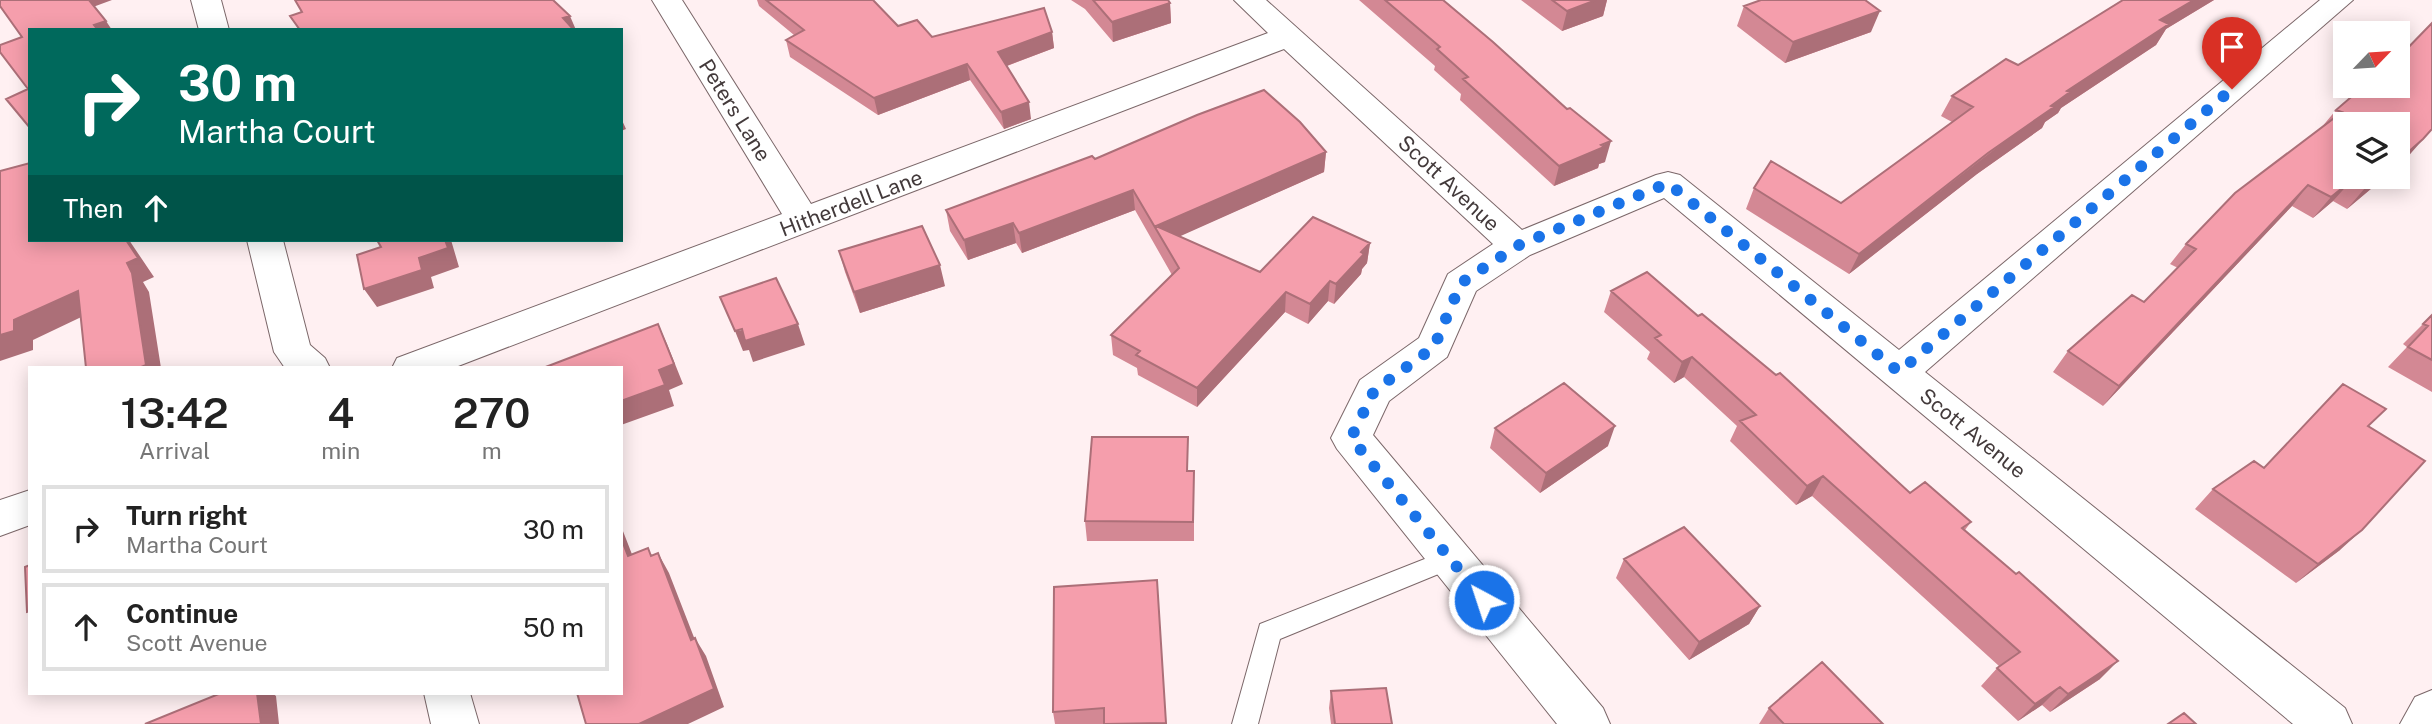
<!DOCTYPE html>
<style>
:root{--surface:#fff;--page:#f2f2f2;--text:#222;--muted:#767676;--line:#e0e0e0}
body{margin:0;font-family:"Public Sans",sans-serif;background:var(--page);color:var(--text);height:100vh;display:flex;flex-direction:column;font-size:26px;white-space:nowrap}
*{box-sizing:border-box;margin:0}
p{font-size:23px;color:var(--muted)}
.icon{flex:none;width:38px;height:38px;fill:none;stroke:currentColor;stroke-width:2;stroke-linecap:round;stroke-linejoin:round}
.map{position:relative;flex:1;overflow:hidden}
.drawer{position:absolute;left:28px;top:366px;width:595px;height:329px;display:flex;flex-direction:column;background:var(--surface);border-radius:0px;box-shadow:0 4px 18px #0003}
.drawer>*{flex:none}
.banner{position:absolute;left:28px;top:28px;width:595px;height:214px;border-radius:0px;box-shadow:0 4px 18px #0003;background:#00695c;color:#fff;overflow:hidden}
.needle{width:46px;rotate:65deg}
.buttons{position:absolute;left:2333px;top:21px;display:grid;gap:14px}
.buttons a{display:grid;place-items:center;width:77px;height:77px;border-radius:0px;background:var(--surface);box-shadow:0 4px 18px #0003;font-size:35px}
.pin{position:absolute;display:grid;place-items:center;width:60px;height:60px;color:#fff;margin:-72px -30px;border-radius:50% 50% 50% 0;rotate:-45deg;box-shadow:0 0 7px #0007}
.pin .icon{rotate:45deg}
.me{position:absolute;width:77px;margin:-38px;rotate:320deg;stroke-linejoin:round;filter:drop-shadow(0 0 5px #0008)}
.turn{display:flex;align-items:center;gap:24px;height:147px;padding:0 35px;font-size:32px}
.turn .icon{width:91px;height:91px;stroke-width:2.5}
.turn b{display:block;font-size:49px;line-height:60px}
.then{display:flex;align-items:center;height:66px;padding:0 35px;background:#0003;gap:14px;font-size:26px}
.eta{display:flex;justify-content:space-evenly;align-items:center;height:119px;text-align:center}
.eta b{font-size:42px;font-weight:600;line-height:49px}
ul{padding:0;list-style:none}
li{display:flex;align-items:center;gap:21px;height:88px;margin:0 14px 10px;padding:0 21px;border:4px solid var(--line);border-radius:0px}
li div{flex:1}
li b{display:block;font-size:26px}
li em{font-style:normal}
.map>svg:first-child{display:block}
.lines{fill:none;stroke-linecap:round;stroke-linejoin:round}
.lane-casing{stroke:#7b6769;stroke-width:2}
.street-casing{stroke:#7b6769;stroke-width:2}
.lane{fill:#fff;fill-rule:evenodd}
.street{fill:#fff;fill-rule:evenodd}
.wall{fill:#d38894}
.shaded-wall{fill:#ac6f78}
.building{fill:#f59eac;stroke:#ac6f78;stroke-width:2}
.route{stroke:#1a73e8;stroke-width:12;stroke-dasharray:0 21.6}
.labels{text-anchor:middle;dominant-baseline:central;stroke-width:6;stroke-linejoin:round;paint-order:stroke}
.street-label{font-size:21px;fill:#433a3b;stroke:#fff}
</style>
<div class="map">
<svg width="2432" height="724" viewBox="0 0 2432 724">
<rect width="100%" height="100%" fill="#fff0f2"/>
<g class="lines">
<g class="lane-casing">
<path id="lane" d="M1450,549L1458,552L1462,559L1458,566L1280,639L1258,724H1232L1260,624Z"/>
</g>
<g class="street-casing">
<path id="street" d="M191,0H221L229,30H199Z
M652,0H682L811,204L1268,33L1234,0H1266L1522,230L1656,175L1668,172L1680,175L1899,350L2320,0H2353L1925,372L2345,708L2352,724H2293L1664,198L1530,255L1476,291L1447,357L1389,401L1373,435L1603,708L1610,724H1557L1337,449L1331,438L1360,380L1419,338L1448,274L1493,244L1284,49L453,368H392L397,358L782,214Z
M247,240H283L310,345L325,358L330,368H285L274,352Z
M30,490V525L0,536V500Z
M2432,690V724H2400L2415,697Z
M424,693H470L479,724H431Z"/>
</g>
<use href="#lane" class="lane"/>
<use href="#street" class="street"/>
</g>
<path class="wall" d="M757,0H873L898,26L932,37L1052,32L1054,48L1007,66L1031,119L1004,129L970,80L878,115L790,57L786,40L794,35L759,6Z
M1071,0H1168L1170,3L1171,23L1113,42L1085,9Z
M1359,0H1443L1605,162L1599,164L1598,168L1554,186L1460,100L1461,94L1434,70L1435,66Z
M1521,0H1607L1603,16L1562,31Z
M2123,0H2214L2166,29L2156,45L2061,108L2058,113L2045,122L2042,128L1977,174L1849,274L1746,209L1754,188L1841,203L1952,122L1941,116L1952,96L2018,65Z
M1744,6L1871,32L1785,63L1737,26Z
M2398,86L2405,160L2398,166V124L2385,177L2347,209L2333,201L2313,218L2292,206L2103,406L2053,372L2068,351L2144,302L2178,268L2170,264L2186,244L2321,128L2336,110Z
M1326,152L1324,172L1179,236L1260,272L1370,243L1367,263L1362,269L1361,274L1334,304L1328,301L1308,324L1285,312L1197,407L1138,375L1137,368L1113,355L1111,335L1172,275L1135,210L1022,253L1016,243L968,260L950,231L946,210L1095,159Z
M839,251L945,286L860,313L845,272Z
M1611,291L1910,493L1971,522L1965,530L2100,679L2050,712L2042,705L2018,721L1981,686L1999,666L1812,496L1796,505L1730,441L1737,426L1684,377L1674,383L1647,359L1650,352L1604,312Z
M2432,315V392L2388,367L2407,347L2403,344Z
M2368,426L2340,550L2296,583L2195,509L2213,489Z
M1495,428L1608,446L1540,493L1490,448Z
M1188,457V471L1194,491V541H1087L1085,521Z
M1624,559L1760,606L1749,624L1689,660L1616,578Z
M1157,580L1166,724H1055L1053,712Z
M1331,691L1392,724H1331L1329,708Z
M1769,708L1883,724H1759Z"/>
<path class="shaded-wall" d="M88,0H112L93,7Z
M1596,0H1607L1603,16L1562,31L1567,11Z
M2194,0H2214L2166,29L2156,45L2061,108L2058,113L2045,122L2042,128L1977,174L1849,274L1859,254L2051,106L2067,91L2160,20Z
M1170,3L1171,23L1113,42L1112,22Z
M1880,11L1871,32L1785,63L1793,42Z
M570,16L576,30H568L563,18Z
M106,21L112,30H98L94,25Z
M1052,32L1054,48L1001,68L998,52Z
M967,64L970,80L878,115L874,98Z
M1029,102L1031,119L1004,129L1001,112Z
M621,118L626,129L621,131Z
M2432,129L2405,160L2398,166V161Z
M1611,141L1605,162L1599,164L1598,168L1554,186L1559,166Z
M1326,152L1324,172L1165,243L1156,226Z
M2379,177H2385L2347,209L2365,188Z
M2351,181L2333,201L2313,218L2331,197Z
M2308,185L2292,206L2103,406L2119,386Z
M1133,190L1135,210L1022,253L1019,233Z
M1013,223L1016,243L968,260L964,240Z
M126,240H129L154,277L143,282L149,292L161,368H139L127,263Z
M445,240H451L459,267L431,277L434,288L377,307L364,289L419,258Z
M1370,243L1367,263L1362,269L1361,274L1334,304L1336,284Z
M940,265L945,286L860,313L854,292Z
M1330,281L1328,301L1308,324L1310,304Z
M78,291L96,310L33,340V350L0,361V335L14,320Z
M1286,292L1285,312L1197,407V388Z
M658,324L667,344L683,384L669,390L674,406L621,425V401L659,370Z
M798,324L805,345L753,362L749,350L743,351L735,331Z
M1692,357L1684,377L1674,383L1682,362Z
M1615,426L1608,446L1540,493L1546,473Z
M1823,476L1812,496L1796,505L1807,486Z
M621,526L640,575L628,556L621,538Z
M2362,530L2340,550L2296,583L2318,564Z
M658,553L669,573L702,658L691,640Z
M1760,606L1749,624L1689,660L1699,642Z
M695,638L706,656L724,707L688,724H639Z
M2118,661L2100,679L2050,712L2068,694Z
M2060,687L2042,705L2018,721L2035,704Z
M257,693H272L276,696L279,724H261Z"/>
<path class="building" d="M0,0H89L106,21L94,25L98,30H30V128L6,99L28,89L0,52V45L22,37L0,6Z
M295,0H553L570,16L563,18L574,30H300L290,16L302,12Z
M766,0H873L898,26L917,20L932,37L1044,8L1052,32L998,52L1029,102L1001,112L967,64L874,98L786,40L804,30Z
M1093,0H1168L1170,3L1112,22Z
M1385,0H1443L1493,42L1567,109L1570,108L1611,141L1601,145L1604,147L1559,166L1463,79L1468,77L1437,49L1440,47Z
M1552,0H1596L1567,11Z
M1761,0H1865L1880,11L1793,42L1744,6Z
M2123,0H2194L2160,20L2169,24L2067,91L2070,92L2051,106L2054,107L1988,153L1859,254L1754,188L1771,161L1841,203L1973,107L1952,96L2006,59L2018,65Z
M2432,23V129L2423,139L2398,161V124H2345V177H2379L2365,188L2351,181L2331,197L2308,185L2119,386L2068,351L2132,295L2144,302L2196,249L2186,244L2235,193L2342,112L2336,110L2364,86H2398V58Z
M1264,90L1300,122L1326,152L1156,226L1260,272L1313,217L1370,243L1361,252L1364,254L1336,284L1330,281L1310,304L1286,292L1197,388L1136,355L1140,351L1111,335L1179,268L1133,190L1019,233L1013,223L964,240L946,210L1092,156L1095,159L1197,115Z
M30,163V240H126L138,258L127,263L132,273L146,365L139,368H86L78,291L14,320V331L0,335V171Z
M922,226L940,265L854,292L839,251Z
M377,240H445L448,248L419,258L422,270L364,289L357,255L381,247Z
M1647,272L1698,316L1702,314L1776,375L1780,373L1910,493L1925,482L1971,522L1962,528L2016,574L2019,572L2118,661L2068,694L2060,687L2035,704L1997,668L2020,652L1823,476L1807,486L1740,421L1756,415L1692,357L1682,362L1655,338L1661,335L1611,291Z
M776,278L798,324L745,341L742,329L735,331L720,297Z
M2432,315V360L2408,347L2428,326L2423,324Z
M658,324L674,364L659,370L665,385L621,401V368H543Z
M1564,383L1615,426L1546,473L1495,428Z
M2343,384L2386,409L2368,426L2425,461L2362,530L2318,564L2213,489L2254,461L2264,468Z
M1092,437H1188L1187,471H1194L1193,522L1085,521Z
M1684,527L1760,606L1699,642L1624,559Z
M621,538L628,556L648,548L651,556L658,553L691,640L695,638L714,689L639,724H586L577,693H621Z
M30,565V611L27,612L25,567Z
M1157,580L1166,723L1104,724V708L1053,712L1054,587Z
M1822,662L1883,724H1784L1769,708Z
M1386,688L1392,724H1335L1331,691Z
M221,693H257L261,724H145Z
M2184,713L2196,724H2168Z"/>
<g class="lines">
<path class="route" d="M1484,600L1351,438L1374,391L1434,347L1461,283L1517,246L1668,183L1899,372L2232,89"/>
</g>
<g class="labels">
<g class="street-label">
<text transform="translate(735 110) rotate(58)">Peters Lane</text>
<text transform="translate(1449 183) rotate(43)">Scott Avenue</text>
<text transform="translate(851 203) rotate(-21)">Hitherdell Lane</text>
<text transform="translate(1973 433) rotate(39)">Scott Avenue</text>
</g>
</g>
</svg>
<div class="buttons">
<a><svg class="needle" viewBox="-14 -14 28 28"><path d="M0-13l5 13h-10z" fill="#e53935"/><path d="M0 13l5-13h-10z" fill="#767676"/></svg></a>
<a><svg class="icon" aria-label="layers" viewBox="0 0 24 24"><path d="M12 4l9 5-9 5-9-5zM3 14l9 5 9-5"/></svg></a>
</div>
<div class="pin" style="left:2232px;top:89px;background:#d93025"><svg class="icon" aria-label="arrive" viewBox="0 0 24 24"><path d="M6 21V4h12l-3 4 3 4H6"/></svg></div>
<svg class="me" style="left:1484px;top:600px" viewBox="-20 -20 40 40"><circle r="17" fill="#1a73e8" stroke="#fff" stroke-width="3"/><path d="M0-11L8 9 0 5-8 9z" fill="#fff"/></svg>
<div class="banner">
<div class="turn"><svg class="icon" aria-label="right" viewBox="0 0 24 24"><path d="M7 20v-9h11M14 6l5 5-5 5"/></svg><div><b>30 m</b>Martha Court</div></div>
<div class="then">Then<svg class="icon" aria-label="ahead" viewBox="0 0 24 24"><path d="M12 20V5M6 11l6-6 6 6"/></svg></div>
</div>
<section class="drawer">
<div class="eta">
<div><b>13:42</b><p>Arrival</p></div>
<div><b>4</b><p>min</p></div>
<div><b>270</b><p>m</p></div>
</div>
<ul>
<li><svg class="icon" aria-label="right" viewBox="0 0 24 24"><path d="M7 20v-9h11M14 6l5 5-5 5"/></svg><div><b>Turn right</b><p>Martha Court</p></div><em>30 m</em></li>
<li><svg class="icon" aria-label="ahead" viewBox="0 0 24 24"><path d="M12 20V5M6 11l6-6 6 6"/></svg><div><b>Continue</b><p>Scott Avenue</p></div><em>50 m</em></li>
</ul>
</section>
</div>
